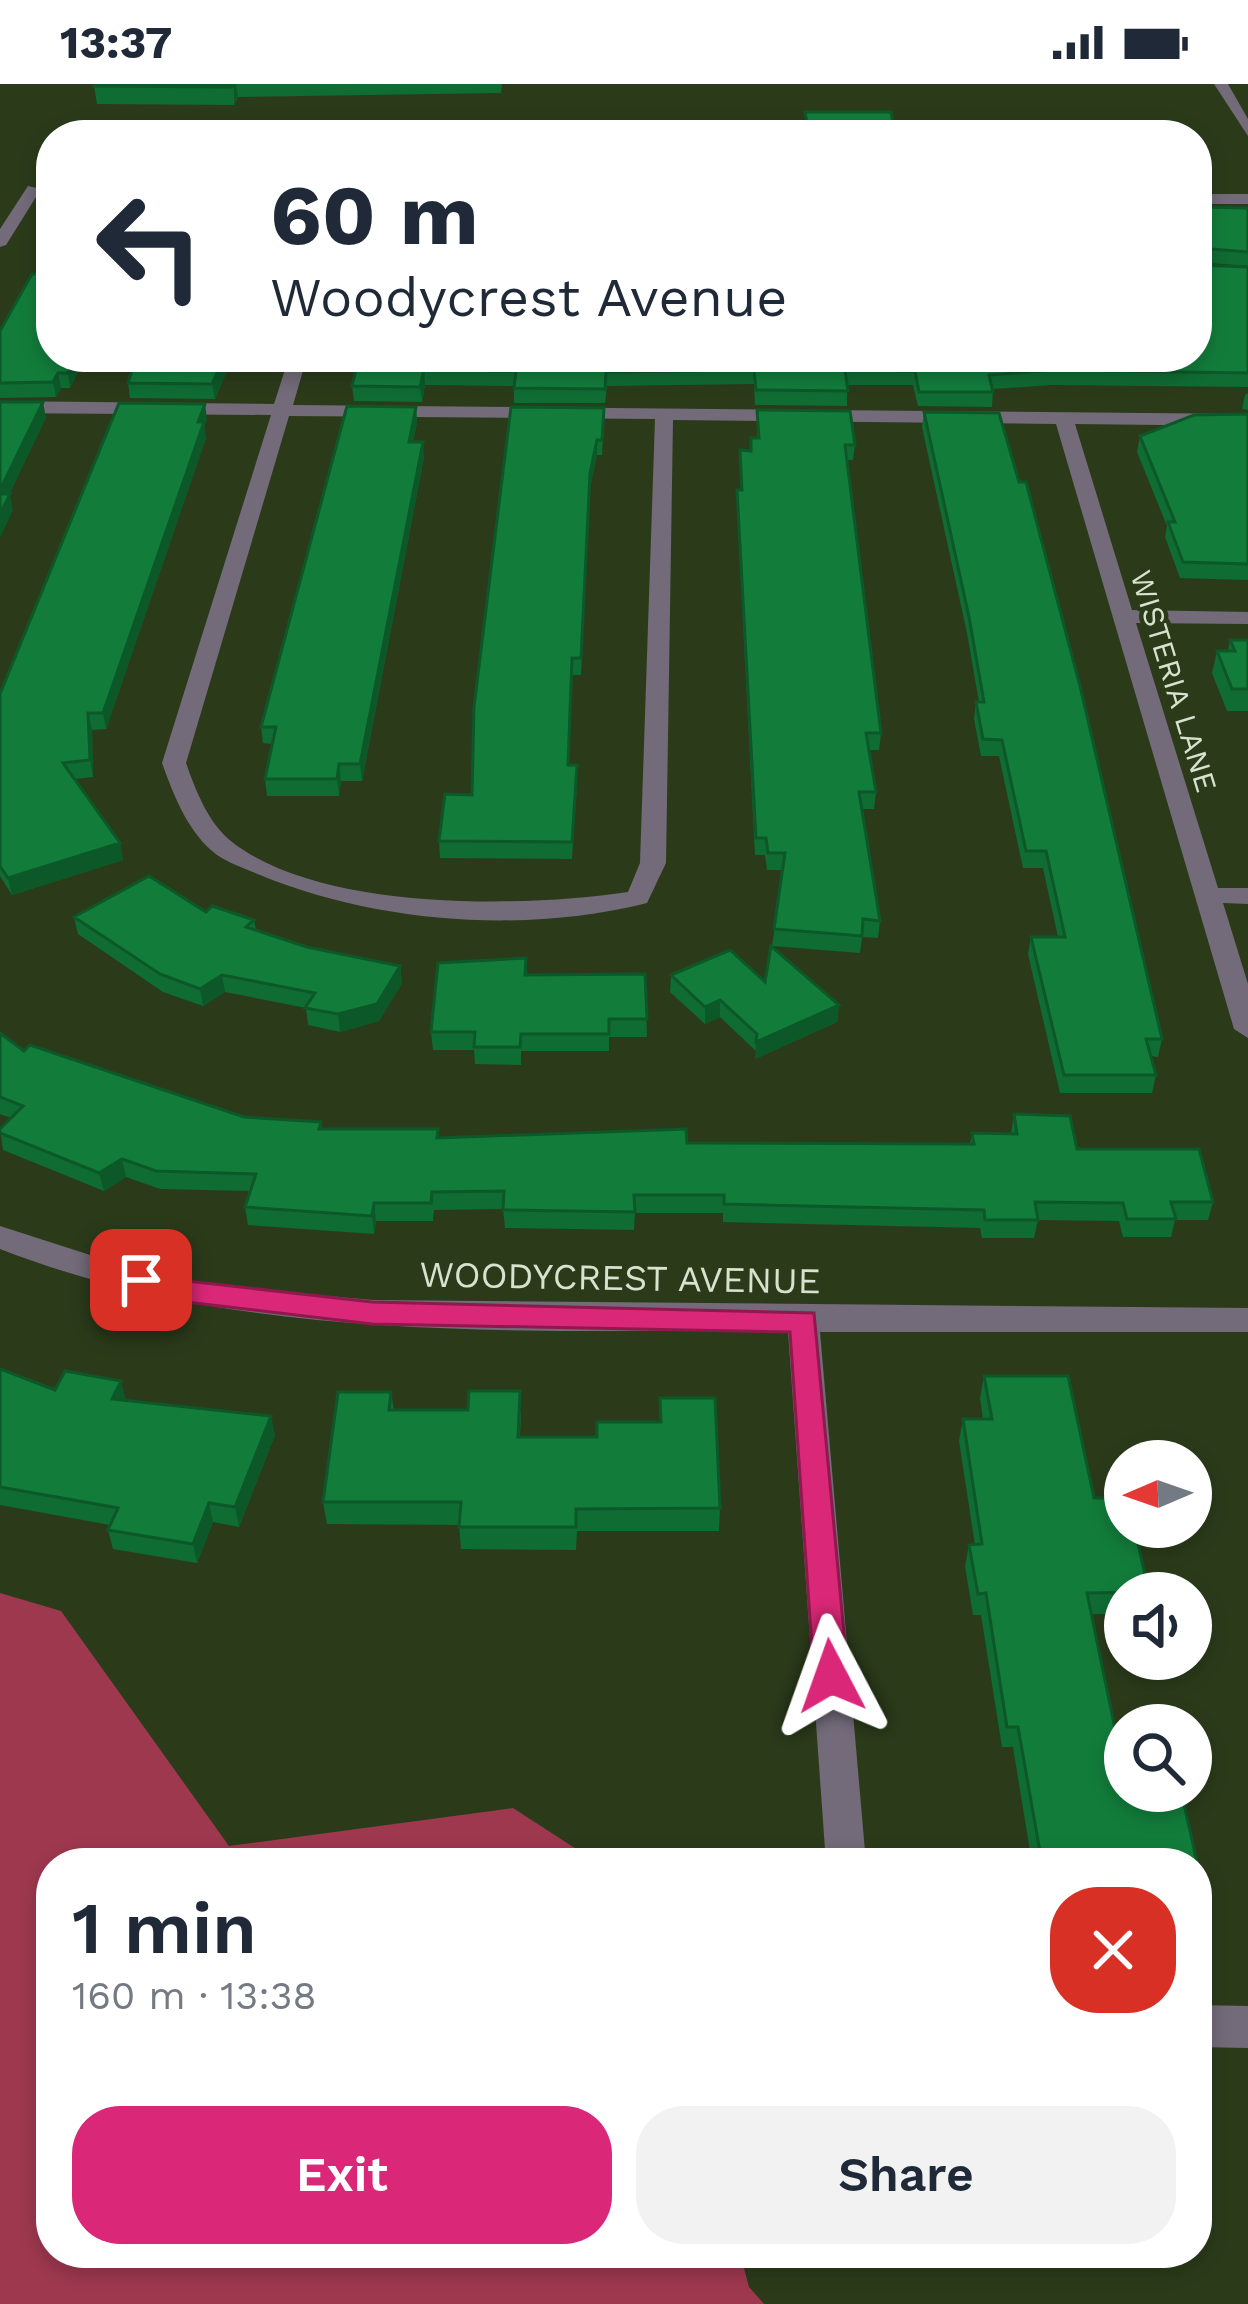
<!DOCTYPE html>
<meta charset="utf-8">
<style>
:root{--surface:#fff;--page:#f2f2f3;--text:#1f2937;--muted:#747a83;--accent:#db2777}
body{margin:0;font-family:"Work Sans",sans-serif;background:var(--page);color:var(--text);height:100vh;display:flex;flex-direction:column;font-size:45px;white-space:nowrap}
*{box-sizing:border-box;margin:0}
p{font-size:39px;color:var(--muted)}
.icon{flex:none;width:66px;height:66px;fill:none;stroke:currentColor;stroke-width:2;stroke-linecap:round;stroke-linejoin:round}
.map{position:relative;flex:1;overflow:hidden}
.panel{position:absolute;left:36px;top:1764px;width:1176px;height:420px;display:flex;flex-direction:column;background:var(--surface);border-radius:48px;box-shadow:0 6px 18px #0003}
.panel>*{flex:none}
.banner{position:absolute;left:36px;top:36px;width:1176px;height:252px;border-radius:48px;box-shadow:0 6px 18px #0003;background:#fff;color:var(--text);overflow:hidden}
.needle{width:78px;rotate:268deg}
.controls{position:absolute;left:1104px;top:1356px;display:grid;gap:24px}
.controls a{display:grid;place-items:center;width:108px;height:108px;border-radius:50%;background:var(--surface);box-shadow:0 6px 18px #0003;font-size:60px}
.pin{position:absolute;display:grid;place-items:center;width:102px;height:102px;color:#fff;margin:-51px;border-radius:24px;box-shadow:0 6px 18px #0006}
.me{position:absolute;width:132px;margin:-66px;rotate:356deg;stroke-linejoin:round;filter:drop-shadow(0 0 9px #0008)}
.turn{display:flex;align-items:center;gap:42px;height:252px;padding:0 36px;font-size:54px}
.turn .icon{width:156px;height:156px;stroke-width:2.5}
.turn b{display:block;font-size:84px;line-height:102px}
.round{display:grid;place-items:center;flex:none;width:126px;height:126px;border-radius:48px;background:var(--page)}
.headline{display:flex;align-items:center;justify-content:space-between;height:204px;padding:0 36px}
h1{font-size:72px;font-weight:600;line-height:90px}
.button{display:flex;gap:24px;margin-top:auto;padding:24px 36px}
.button a{flex:1;height:138px;border-radius:48px;background:var(--accent);color:#fff;font-size:48px;font-weight:600;line-height:138px;text-align:center}
.button a+a{background:var(--page);color:var(--text)}
.status{display:flex;justify-content:space-between;align-items:center;height:84px;padding:0 60px;background:var(--surface);direction:ltr}
.status svg{height:33px;fill:currentColor}
.map>svg:first-child{display:block}
.forest{fill:#9e384f}
.lines{fill:none;stroke-linecap:round;stroke-linejoin:round}
.minor{fill:#736b7a;fill-rule:evenodd}
.wall{fill:#0f6c33}
.shaded-wall{fill:#0d5829}
.building{fill:#127d3b;stroke:#0d5829;stroke-width:3}
.route{fill:#db2777;stroke:#8e194d;stroke-width:3}
.labels{text-anchor:middle;dominant-baseline:central;stroke-width:9;stroke-linejoin:round;paint-order:stroke}
.far-street-label{font-size:30px;fill:#d8e3cf;stroke:#2b3b1a}
.street-label{font-size:36px;fill:#d8e3cf;stroke:#2b3b1a}
</style>
<div class="status"><b>13:37</b><svg viewBox="0 0 49 12"><path d="M0 12V9h3v3zM5 12V6h3v6zM10 12V3h3v9zM15 12V0h3v12zM26 1h20v11H26zM47 4h2v5h-2z"/></svg></div>
<div class="map">
<svg width="1248" height="2220" viewBox="0 0 1248 2220">
<rect width="100%" height="100%" fill="#2b3b1a"/>
<path class="forest" d="M0,1509L61,1527L229,1762L513,1724L598,1779H51V2169H740L749,2203L764,2220H0Z"/>
<g class="lines">
<path class="minor" d="M1214,0H1228L1248,35V52Z
M28,102L41,105L6,161L0,163V145Z
M1197,110H1248V120H1197Z
M289,273H307L293,321L1248,330V342L1075,340L1132,526L1248,528V540L1136,539L1218,804H1248V820L1223,819L1248,900V954L1234,945L1056,340L673,336L666,779L647,819C524,850 377,839 260,791C244,784 224,778 211,766C186,744 173,709 162,679L271,331L0,329V317L274,320ZM289,332L655,335L640,779L628,808C521,824 321,827 232,758C208,739 196,707 186,679Z
M0,1142L143,1188L218,1202L373,1216L1248,1224V1248H820L866,1779H826L788,1247C525,1245 249,1262 0,1165Z
M1197,1921L1248,1922V1964L1197,1963Z"/>
</g>
<path class="wall" d="M95,0H502L501,9L238,13L234,21L97,20L94,2Z
M1197,123L1248,124V182L1197,178Z
M1248,183V303L1051,301L993,305L992,323L918,322L913,301H847V322L755,321L754,300L607,302L605,319H514V302L425,301L422,318L354,317L352,302L359,273Z
M0,247L51,273H85L70,304H61L56,313L0,314Z
M136,273H233L215,315L130,314L128,299Z
M1248,309V326L1242,325L1245,311Z
M416,323L417,338L413,358L424,373L362,697H341L339,712H267L265,695L273,660L263,659L261,643Z
M757,326L855,361L853,376H847L881,649L879,666H869L876,708L874,725H861L880,837L878,854L862,853L860,869L772,862L783,786H767L765,771H755L737,421V406H741L740,366L750,367L751,354H757Z
M924,328L1162,955L1158,973L1151,972L1156,991L1152,1009H1060L1028,870L1031,853H1058L1043,784H1023L999,672H981L974,635L976,618H979L967,549L922,343Z
M1248,330V496L1180,494L1165,453L1167,442L1137,368L1140,352Z
M207,335L204,343L206,354L106,645L92,646L93,693L74,695L120,759L123,776L12,811L0,792V610Z
M604,339L602,371H597L590,404L581,591H572L569,681H577V698L572,775L440,774L439,757L472,711L474,623Z
M1230,556H1248V627H1227L1212,589L1217,567H1228Z
M206,828L254,836L256,846L307,863L400,882L402,899L379,937L340,948L308,941L306,924L225,908L203,922L163,908L78,850L74,833Z
M526,874L527,891L645,890L647,953H609V967H521V981L475,980L474,966H433L431,948Z
M671,891L765,898L839,921L837,938L755,975L756,967L720,933L705,940L670,908Z
M0,949L24,967L244,1033L321,1038L322,1045H438L439,1054L687,1059L970,1060L972,1049L1011,1050L1014,1030L1077,1065L1213,1118L1208,1136H1175L1171,1153H1123L1119,1137L1038,1136L1034,1154H982L980,1144L723,1138V1129H635L634,1146L505,1144L503,1125L434,1126L433,1137H376L374,1150L248,1141L245,1123L250,1107L160,1105L126,1093L104,1107L3,1066L0,1045L11,1034L0,1030Z
M0,1285L55,1306L126,1316L275,1351L239,1443L213,1438L197,1479L113,1465L108,1446L110,1441L0,1421Z
M984,1292H1068L1094,1414H1125V1443H1134L1149,1508L1125,1509V1530H1092L1120,1669H1125V1707H1181L1199,1787L1197,1792V1779H1032L1013,1663H1002L981,1531H973L965,1482L969,1461H975L959,1357L963,1335H983L980,1314Z
M391,1308L394,1326L521,1329L520,1353H597L660,1338V1314L720,1424L719,1447H577L576,1466L461,1465L459,1441L327,1440L323,1418Z"/>
<path class="shaded-wall" d="M234,0H236L238,13L234,21Z
M75,273H85L70,304L68,289Z
M224,273H233L215,315L212,300Z
M424,286L425,301L422,318L420,303Z
M58,289L61,304L56,313L53,298Z
M43,318L46,334L2,426L0,406Z
M205,320L207,335L204,343L206,354L106,645L103,629Z
M416,323L417,338L410,373L409,358Z
M597,356V371L590,404L581,591L590,389Z
M423,358L424,373L362,697L360,680Z
M10,410L13,426L0,454V430Z
M88,629L92,646L93,693L90,676Z
M339,680L341,697L339,712L337,695Z
M120,759L123,776L12,811L8,794Z
M400,882L402,899L379,937L340,948L338,930Z
M222,891L225,908L203,922L200,905Z
M720,916V933L705,940V923Z
M839,921L837,938L755,975L756,958Z
M122,1075L126,1093L104,1107L99,1089Z
M374,1119L376,1137L374,1150L372,1132Z
M121,1297L126,1316L112,1315Z
M271,1332L275,1351L239,1443L235,1423Z
M209,1419L213,1438L197,1479L193,1460Z"/>
<path class="building" d="M95,0H234L232,3L94,2Z
M805,28H891L894,45H1037L1039,51H758L757,40H807Z
M1197,123L1248,124V168L1200,164L1197,178Z
M51,170V273H75L68,289H58L53,298L0,299V247L32,190H40Z
M1197,181L1248,183V289L1053,286L989,291L993,308H919L915,287L845,286L848,307L756,306L754,286L606,288L605,305L514,304L516,287L424,286L420,303L352,302L359,273H1197Z
M136,273H224L212,300L128,299Z
M0,318H43L0,406Z
M119,319L205,320L198,338H204L103,629H88L90,676L63,679L120,759L8,794L0,782V610Z
M347,322L416,323L409,358H423L360,680H339L337,695H265L276,643H261Z
M511,323L604,324L602,356H597L590,389L581,574H572L568,681H577L572,758L439,757L445,710L472,711L474,623Z
M757,326L850,327L855,361H845L881,649H866L876,708H859L880,837L863,835L862,852L774,845L785,769H768L766,754H756L737,406H742L740,366L751,367V354H759Z
M924,328L999,329L1019,398H1026L1080,602L1162,955H1146L1156,991H1064L1031,853H1065L1046,767H1026L1002,656L983,655L976,618H984L969,533Z
M1248,330V480L1183,478L1168,438H1175L1140,352L1194,331Z
M0,410H10L0,430Z
M1230,556H1248V605H1232L1217,567H1235Z
M149,792L206,828L212,822L254,836L246,843L307,863L400,882L377,920L338,930L305,924L315,909L222,891L200,905L160,890L74,833Z
M771,862L839,921L756,958L757,950L720,916L705,923L671,891L730,866L765,898Z
M526,874L525,891L645,890L647,935H609V950H521L520,963H474L475,948H431L438,879Z
M0,949L24,967L30,961L244,1033L321,1038L319,1045H438L437,1054L686,1045L687,1059L974,1060L972,1049L1017,1050L1014,1030L1070,1032L1077,1065H1199L1213,1118H1171L1176,1135H1127L1123,1119L1035,1118L1038,1136H985L984,1126L724,1120V1111H634L635,1128L503,1126L504,1107L432,1108L431,1119H374L372,1132L245,1123L256,1090L156,1087L122,1075L99,1089L0,1049V1045L23,1022L0,1013Z
M0,1285L55,1306L65,1287L121,1297L112,1315L271,1332L235,1423L209,1419L193,1460L108,1446L118,1424L0,1403Z
M984,1292H1068L1094,1414H1125V1443H1134L1149,1508L1087,1509L1120,1669H1125V1707H1181L1199,1787H1197V1779H1042L1018,1643H1007L986,1509L978,1510L969,1461L982,1460L963,1335H992Z
M469,1307H520L518,1353H597V1338H661L660,1314H715L720,1424L576,1425V1443H459L461,1418H323L338,1308H391L389,1326H468Z"/>
<path class="route" d="M141,1186L178,1196L372,1218L814,1229L848,1592L843,1603L831,1607L819,1603L814,1592L790,1248L372,1240L178,1217L131,1204L126,1196Z"/>
<g class="labels">
<g class="far-street-label">
<text transform="translate(1174 597) rotate(73)">WISTERIA LANE</text>
</g>
<g class="street-label">
<text transform="translate(620 1194) rotate(1)">WOODYCREST AVENUE</text>
</g>
</g>
</svg>
<div class="controls">
<a><svg class="needle" viewBox="-14 -14 28 28"><path d="M0-13l5 13h-10z" fill="#e53935"/><path d="M0 13l5-13h-10z" fill="#747a83"/></svg></a>
<a><svg class="icon" aria-label="sound" viewBox="0 0 24 24"><path d="M4 9h4l5-4v14l-5-4H4zM17 9q2 3 0 6"/></svg></a>
<a><svg class="icon" aria-label="search" viewBox="0 0 24 24"><circle cx="10" cy="10" r="6"/><path d="M15 15l6 6"/></svg></a>
</div>
<div class="pin" style="left:141px;top:1196px;background:#d93025"><svg class="icon" aria-label="arrive" viewBox="0 0 24 24"><path d="M6 21V4h12l-3 4 3 4H6"/></svg></div>
<svg class="me" style="left:831px;top:1592px" viewBox="-20 -20 40 40"><path d="M0-17L14 15 0 8-14 15z" fill="#db2777" stroke="#fff" stroke-width="4"/></svg>
<div class="banner">
<div class="turn"><svg class="icon" aria-label="left" viewBox="0 0 24 24"><path d="M17 20v-9H6M10 6l-5 5 5 5"/></svg><div><b>60 m</b>Woodycrest Avenue</div></div>
</div>
<section class="panel">
<div class="headline"><div><h1>1 min</h1><p>160 m · 13:38</p></div><a class="round" style="background:#d93025;color:#fff"><svg class="icon" aria-label="close" viewBox="0 0 24 24"><path d="M6 6l12 12M18 6L6 18"/></svg></a></div>
<div class="button"><a>Exit</a><a>Share</a></div>
</section>
</div>
